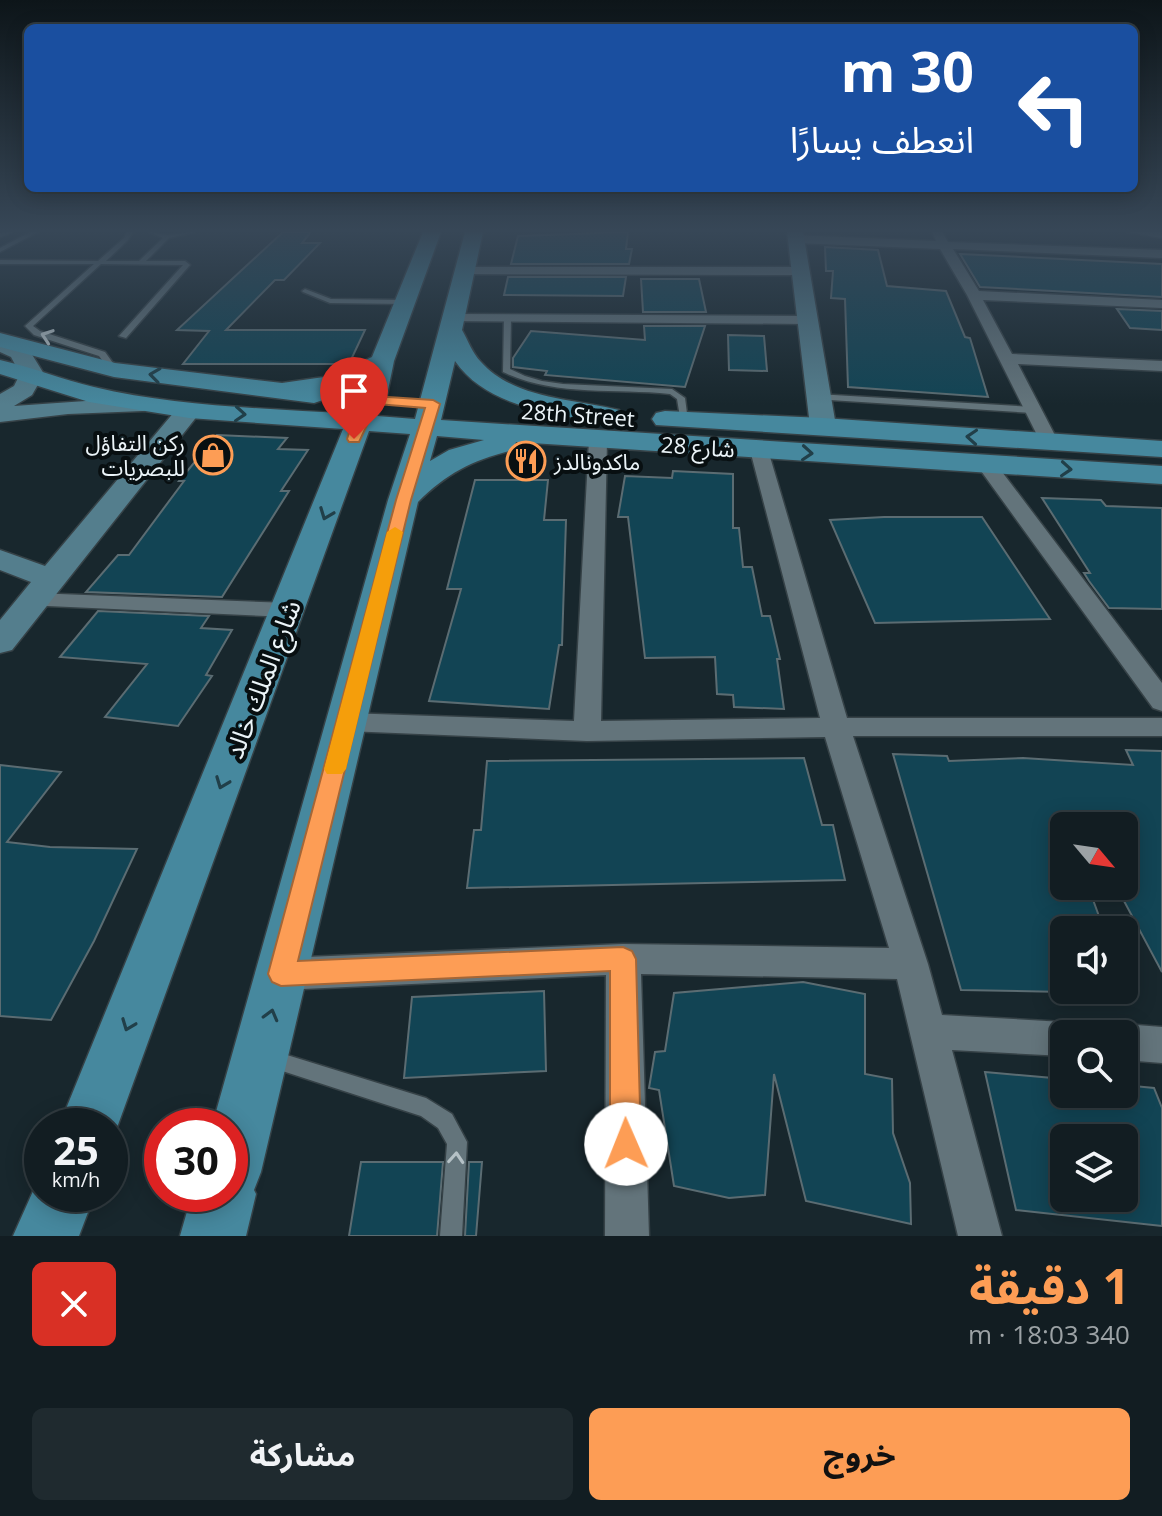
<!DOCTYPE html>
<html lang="ar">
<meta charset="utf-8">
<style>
:root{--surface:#121d22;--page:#1f2a2f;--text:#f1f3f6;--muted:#9ca2a5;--line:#313b40;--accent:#fd9d55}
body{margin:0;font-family:"Open Sans","Noto Sans Arabic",sans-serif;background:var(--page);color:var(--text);direction:rtl;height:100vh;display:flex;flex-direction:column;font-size:30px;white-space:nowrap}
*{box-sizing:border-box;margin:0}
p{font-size:26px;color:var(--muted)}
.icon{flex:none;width:44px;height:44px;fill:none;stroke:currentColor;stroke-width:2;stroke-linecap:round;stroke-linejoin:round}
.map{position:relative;height:1236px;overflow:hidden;direction:ltr}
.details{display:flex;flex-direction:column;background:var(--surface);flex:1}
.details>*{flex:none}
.guide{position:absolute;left:24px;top:24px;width:1114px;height:168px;border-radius:12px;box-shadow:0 4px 20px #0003,0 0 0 2px var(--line);direction:rtl;background:#1a4fa0;color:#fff;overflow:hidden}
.needle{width:52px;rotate:119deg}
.buttons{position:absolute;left:1050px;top:812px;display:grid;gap:16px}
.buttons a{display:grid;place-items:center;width:88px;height:88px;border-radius:12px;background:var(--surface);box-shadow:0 4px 20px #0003,0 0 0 2px var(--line);font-size:40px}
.speed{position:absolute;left:24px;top:1108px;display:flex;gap:16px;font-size:40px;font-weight:700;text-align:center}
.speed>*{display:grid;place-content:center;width:104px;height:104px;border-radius:50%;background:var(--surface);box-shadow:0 4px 20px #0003,0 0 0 2px var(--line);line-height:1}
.speed small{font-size:20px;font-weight:400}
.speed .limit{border:12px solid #d22;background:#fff;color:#111}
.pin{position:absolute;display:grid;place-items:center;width:68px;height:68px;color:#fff;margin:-82px -34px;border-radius:50% 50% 50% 0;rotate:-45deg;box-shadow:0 0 8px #0007}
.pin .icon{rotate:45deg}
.me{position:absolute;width:88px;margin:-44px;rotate:359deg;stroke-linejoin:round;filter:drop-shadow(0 0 6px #0008)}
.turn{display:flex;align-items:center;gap:28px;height:168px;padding:0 32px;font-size:36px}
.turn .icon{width:104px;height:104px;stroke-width:2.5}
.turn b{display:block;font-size:56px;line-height:68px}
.round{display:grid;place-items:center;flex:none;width:84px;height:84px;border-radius:12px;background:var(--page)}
.headline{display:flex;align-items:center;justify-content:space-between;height:136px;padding:0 32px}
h1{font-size:48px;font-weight:700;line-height:60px;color:var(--accent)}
.primary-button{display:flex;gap:16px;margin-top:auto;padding:16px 32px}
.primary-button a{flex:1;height:92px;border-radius:12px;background:var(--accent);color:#111;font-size:32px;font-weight:700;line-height:92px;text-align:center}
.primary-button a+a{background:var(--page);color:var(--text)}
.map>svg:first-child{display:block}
.building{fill:#124454;stroke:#5b6c72;stroke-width:2;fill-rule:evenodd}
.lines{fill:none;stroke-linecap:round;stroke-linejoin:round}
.lane-casing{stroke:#364247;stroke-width:3}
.street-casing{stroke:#364247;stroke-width:3}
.secondary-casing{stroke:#364247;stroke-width:3}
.primary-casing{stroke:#364247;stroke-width:3}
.lane{fill:#63747b;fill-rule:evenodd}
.street{fill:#63747b;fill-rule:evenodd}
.secondary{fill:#547e8d;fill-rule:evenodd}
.primary{fill:#46889e;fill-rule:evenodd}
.oneway{stroke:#b5c1c6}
.oneway2{stroke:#213f49}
.route{fill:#fd9d55;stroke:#a46637;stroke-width:2}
.slow{fill:#f59e0b}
.labels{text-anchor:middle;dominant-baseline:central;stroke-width:8;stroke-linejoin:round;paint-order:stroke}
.far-street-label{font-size:22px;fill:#ebf4f8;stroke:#080f11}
.far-poi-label{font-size:22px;fill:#ebf4f8;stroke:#080f11;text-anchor:end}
.street-label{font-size:26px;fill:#ebf4f8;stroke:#080f11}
</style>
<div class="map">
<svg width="1162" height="1236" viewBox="0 0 1162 1236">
<rect width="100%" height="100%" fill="#18272d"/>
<path class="building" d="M283,232H311L302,243H320L284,280H275L226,330H365L349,364H183L209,331L177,330Z
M628,232L626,249H632L629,264H511L518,236Z
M825,247L878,250L887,286L946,291L965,337L970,338L988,397L848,387L845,299L831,298L833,271H826Z
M960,254L1162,264V297L980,287Z
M508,277H626L623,296L504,295Z
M641,279H699L706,312H643Z
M1117,309L1162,311V330L1130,328Z
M644,326H705L685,387L545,375L547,371L513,367V358L531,331L645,340Z
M728,335L764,336L767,371L729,370Z
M217,435L287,438L278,449L308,450L281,491H289L222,597L86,592L118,555H129L184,481H179Z
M673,471L733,474V528H739L743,567H752L762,616H770L780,659H777L784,709L734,707L733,695L717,694L715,657L645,658L628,517H618L625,476L672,478Z
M475,480H548L544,520H566L562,645H559L549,709L429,701L461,589H447Z
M1042,498L1101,500L1106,506L1162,508V609L1109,608L1089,581L1084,573H1090Z
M884,517H982L1050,619L875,623L830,520Z
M98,611L209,616L201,628L232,630L206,675L212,676L178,726L105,717L147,664L60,657Z
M1126,750L1162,751V972L1116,886H1124V826H1064V886H1088L1104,930H1064V992L961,990L893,754L947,756L949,761L1023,758L1133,765Z
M804,758L822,825H833L845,880L467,888L474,830H481L487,761Z
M0,765L61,772L7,842L50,847L137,849L94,941L51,1020L0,1016Z
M803,982L865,994V1074L892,1079L893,1133L910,1183L911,1224L806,1201L774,1074L765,1195L729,1198L674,1186L659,1090L649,1088L655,1052L665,1051L674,993Z
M544,991L546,1071L404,1078L412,997Z
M985,1072L1064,1079V1094H1124V1085L1154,1088L1162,1108V1226L1016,1210ZM1064,1138H1124V1198H1064Z
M361,1162H443L437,1236H349Z
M469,1162H482L476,1236H465Z"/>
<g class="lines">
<g class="lane-casing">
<path id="lane" d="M12,232L11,233L0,237V233Z
M30,232H38L0,252V248Z
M127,232H133L128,240L106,261H139L163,238L149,232L167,235L195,232L169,238L146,261H185L190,265L126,338L119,336L183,265L101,264L33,326L40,331L105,352L118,370L114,372H111L99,356L34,335L25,326L94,264H0V260L98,261L124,238Z
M305,289L331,299L405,300L409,302L405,304L330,303L303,292L302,291Z
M504,316L511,318L510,369L525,376L542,381L563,384L672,389L685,398L688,421L684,424L681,423L677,399L670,394C614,388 555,397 503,372Z
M817,394L1033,407L1037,410L1033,413L814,399V395Z
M274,1051L426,1098L452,1114L467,1142L462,1236H440L447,1144L438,1128L421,1116L267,1066L265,1060L267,1054Z"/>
</g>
<g class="street-casing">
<path id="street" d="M932,232H942L948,242L1162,250V258L953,249L979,291L1162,300V308L983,300L1012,354L1162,361V371L1018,364L1059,443L1057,447H1043L967,295L940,249L796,243L790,239L796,235L936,241Z
M1128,232H1162V238Z
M465,267H800L807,271L800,275L460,274V268Z
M454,314L807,316L814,320L807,324L449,321L447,318Z
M598,434L607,440L601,721L820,718L750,450L759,444L768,450L847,718H1162V736H853L928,964L942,1015L1064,1022L1077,1027L1080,1034H1064V1056L952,1050L1002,1236H958L897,979L641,974L649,1236H605L606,975L281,990L269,985L263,974L269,963L281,958L623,944L889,948L825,737L587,741L347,731L337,729L333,722L337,715L347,713L574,721L589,440Z
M986,458L993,460L1162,683V711L1153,708L976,464Z
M34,593L289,603L297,605L301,610L297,615L289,617L26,605L22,600L26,595Z
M1124,1024L1162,1027V1063L1124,1060V1034H1109L1111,1030Z"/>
</g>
<g class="secondary-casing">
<path id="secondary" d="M787,232H803L836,426L832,431H814L810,426Z
M0,337L28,348L44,374L32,395L14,406L143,397L152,399L155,404L152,409L143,411L68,414L0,422V394L14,386L20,374L11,357L0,352Z
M189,403L198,405L201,410L198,415L12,650L0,653V620L31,582L0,570V550L45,566L180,405Z"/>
</g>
<g class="primary-casing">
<path id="primary" d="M423,232H441L394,361L386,400L377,416L415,419L465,232H483L462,330C468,340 472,353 481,362C514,399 574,399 619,410L623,416L619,422L610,424C558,414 488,409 455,361L441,420L1162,466V484L516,442L513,450C473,460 447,473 418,502L261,1172L254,1190L256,1194L246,1236H180L192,1194H230V1126H212L388,500L410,434L369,431L110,1147V1126H59L343,429L189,418L89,402L0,374V360C32,367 63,380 94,387C178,407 266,408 351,414L360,400L365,380L325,392L327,395L323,400L314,403L114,377L0,347V333L115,363L282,383L331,376L372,357ZM437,436L484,440L449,450L430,461Z
M665,411L823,418L1162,441V457L656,425L652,419L656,413Z
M42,1171V1194H95L79,1236H13Z"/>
</g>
<use href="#lane" class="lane"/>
<use href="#street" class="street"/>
<use href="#secondary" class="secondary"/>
<use href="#primary" class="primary"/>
</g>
<defs><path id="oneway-chevron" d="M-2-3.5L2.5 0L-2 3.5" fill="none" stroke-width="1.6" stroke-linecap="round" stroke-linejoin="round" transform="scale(2)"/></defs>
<g class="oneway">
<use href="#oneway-chevron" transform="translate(47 336) rotate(-161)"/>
<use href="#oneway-chevron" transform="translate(456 1158) rotate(-86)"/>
</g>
<g class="oneway2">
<use href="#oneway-chevron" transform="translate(155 375) rotate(-172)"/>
<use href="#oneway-chevron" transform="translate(240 414) rotate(4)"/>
<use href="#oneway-chevron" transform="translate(972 437) rotate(-176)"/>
<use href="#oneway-chevron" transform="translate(807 453) rotate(4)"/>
<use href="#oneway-chevron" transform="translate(1066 469) rotate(4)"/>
<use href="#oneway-chevron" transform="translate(326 514) rotate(111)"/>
<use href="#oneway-chevron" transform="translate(222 783) rotate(111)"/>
<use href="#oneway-chevron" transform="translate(271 1015) rotate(-75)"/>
<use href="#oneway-chevron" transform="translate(128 1025) rotate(111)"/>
</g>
<linearGradient id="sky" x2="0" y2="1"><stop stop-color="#0d1519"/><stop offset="0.57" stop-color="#374757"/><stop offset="1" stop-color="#374757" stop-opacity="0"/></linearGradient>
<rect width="1162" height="405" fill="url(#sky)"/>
<path class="route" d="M373,396L433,400L440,404L411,500L298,961L623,947L632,951L636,959L641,1144L637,1154L626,1159L615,1154L610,1144V971L281,986L272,982L268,974L396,500L425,408L377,404L359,442H349L347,439L352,423L368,397Z"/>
<path class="slow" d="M395,527L403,532L346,769L342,774H327L324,769L387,532Z"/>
<defs>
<g id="shop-ring" transform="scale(2)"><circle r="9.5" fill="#080f11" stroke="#fd9d55" stroke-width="1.5"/><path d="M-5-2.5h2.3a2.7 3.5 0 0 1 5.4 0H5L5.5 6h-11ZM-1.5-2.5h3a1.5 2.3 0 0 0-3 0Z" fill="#fd9d55"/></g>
<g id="restaurant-ring" transform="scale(2)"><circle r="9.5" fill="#080f11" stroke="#fd9d55" stroke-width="1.5"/><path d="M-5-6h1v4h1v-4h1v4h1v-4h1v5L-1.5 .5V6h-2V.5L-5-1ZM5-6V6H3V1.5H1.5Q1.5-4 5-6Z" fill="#fd9d55"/></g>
</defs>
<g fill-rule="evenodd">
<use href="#shop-ring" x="213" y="455"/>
<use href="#restaurant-ring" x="526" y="461"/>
</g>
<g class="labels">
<g class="far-street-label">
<text transform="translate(578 414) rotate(4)">28th Street</text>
<text transform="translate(698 446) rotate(4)">شارع 28</text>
</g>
<g class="far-poi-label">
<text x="185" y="442">ركن التفاؤل<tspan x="185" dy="25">للبصريات</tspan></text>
<text x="554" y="461" text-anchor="start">ماكدونالدز</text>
</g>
<g class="street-label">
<text transform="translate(262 679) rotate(-69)">شارع الملك خالد</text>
</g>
</g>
</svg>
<div class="buttons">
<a><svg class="needle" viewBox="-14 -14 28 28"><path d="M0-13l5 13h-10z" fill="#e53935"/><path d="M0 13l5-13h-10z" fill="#9ca2a5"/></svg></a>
<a><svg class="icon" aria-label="sound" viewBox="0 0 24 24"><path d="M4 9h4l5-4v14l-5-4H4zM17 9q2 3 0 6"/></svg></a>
<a><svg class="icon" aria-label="search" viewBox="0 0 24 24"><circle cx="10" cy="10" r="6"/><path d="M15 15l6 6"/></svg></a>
<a><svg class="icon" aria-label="layers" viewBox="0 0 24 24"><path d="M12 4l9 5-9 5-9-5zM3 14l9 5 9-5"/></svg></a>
</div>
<div class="speed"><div>25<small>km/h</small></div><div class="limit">30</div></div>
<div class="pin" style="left:354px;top:439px;background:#d93025"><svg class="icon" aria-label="arrive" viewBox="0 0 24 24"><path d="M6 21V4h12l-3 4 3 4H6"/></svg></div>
<svg class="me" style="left:626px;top:1144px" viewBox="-20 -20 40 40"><circle r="19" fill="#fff"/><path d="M0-13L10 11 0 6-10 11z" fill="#fd9d55"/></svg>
<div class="guide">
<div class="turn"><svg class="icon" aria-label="left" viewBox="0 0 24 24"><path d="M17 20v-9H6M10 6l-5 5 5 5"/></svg><div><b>30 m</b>انعطف يسارًا</div></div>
</div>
</div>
<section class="details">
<div class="headline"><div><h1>1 دقيقة</h1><p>340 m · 18:03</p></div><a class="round" style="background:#d93025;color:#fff"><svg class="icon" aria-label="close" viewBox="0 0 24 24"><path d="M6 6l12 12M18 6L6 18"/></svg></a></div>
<div class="primary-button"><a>خروج</a><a>مشاركة</a></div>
</section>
